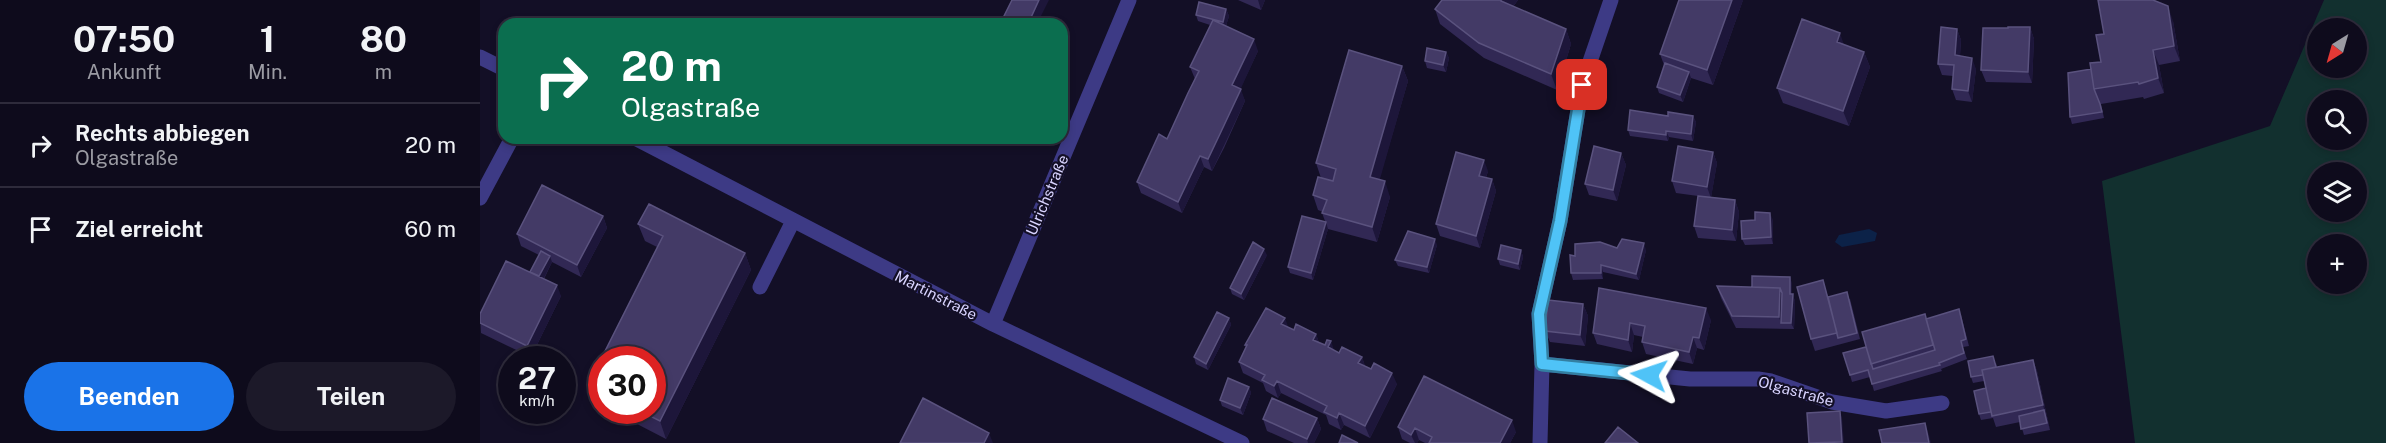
<!DOCTYPE html>
<html lang="de">
<meta charset="utf-8">
<style>
:root{--surface:#0e0b1c;--page:#1c1929;--text:#f1f3f6;--muted:#9b9ba3;--line:#2e2b3b;--accent:#1a73e8}
body{margin:0;font-family:"Public Sans",sans-serif;background:var(--page);color:var(--text);height:100vh;display:flex;flex-direction:column;font-size:22px;white-space:nowrap}
*{box-sizing:border-box;margin:0}
p{font-size:20px;color:var(--muted)}
.icon{flex:none;width:33px;height:33px;fill:none;stroke:currentColor;stroke-width:2;stroke-linecap:round;stroke-linejoin:round}
.map{position:relative;flex:1;overflow:hidden}
.side{display:flex;flex-direction:column;background:var(--surface);width:480px}
.side>*{flex:none}
.banner{position:absolute;left:18px;top:18px;width:570px;height:126px;border-radius:18px;box-shadow:0 3px 9px #0003,0 0 0 2px var(--line);background:#0b6e4f;color:#fff;overflow:hidden}
.needle{width:39px;rotate:217deg}
.buttons{position:absolute;left:1827px;top:18px;display:grid;gap:12px}
.buttons a{display:grid;place-items:center;width:60px;height:60px;border-radius:50%;background:var(--surface);box-shadow:0 3px 9px #0003,0 0 0 2px var(--line);font-size:30px}
.speed{position:absolute;left:18px;top:346px;display:flex;gap:12px;font-size:30px;font-weight:700;text-align:center}
.speed>*{display:grid;place-content:center;width:78px;height:78px;border-radius:50%;background:var(--surface);box-shadow:0 3px 9px #0003,0 0 0 2px var(--line);line-height:1}
.speed small{font-size:15px;font-weight:400}
.speed .limit{border:9px solid #d22;background:#fff;color:#111}
.pin{position:absolute;display:grid;place-items:center;width:51px;height:51px;color:#fff;margin:-26px;border-radius:12px;box-shadow:0 3px 9px #0006}
.me{position:absolute;width:66px;margin:-33px;rotate:275deg;stroke-linejoin:round;filter:drop-shadow(0 0 4px #0008)}
.turn{display:flex;align-items:center;gap:21px;height:126px;padding:0 24px;font-size:27px}
.turn .icon{width:78px;height:78px;stroke-width:2.5}
.turn b{display:block;font-size:42px;line-height:51px}
.eta{display:flex;justify-content:space-evenly;align-items:center;height:102px;text-align:center}
.eta b{font-size:36px;font-weight:700;line-height:42px}
.action{display:flex;gap:12px;margin-top:auto;padding:12px 24px}
.action a{flex:1;height:69px;border-radius:36px;background:var(--accent);color:#fff;font-size:24px;font-weight:700;line-height:69px;text-align:center}
.action a+a{background:var(--page);color:var(--text)}
ul{padding:0;list-style:none}
li{display:flex;align-items:center;gap:18px;height:84px;padding:0 24px;border-top:2px solid var(--line)}
li div{flex:1}
li b{display:block;font-size:22px}
li em{font-style:normal}
main{display:flex;flex:1;min-height:0}
.map>svg:first-child{display:block}
.green{fill:#12302f;fill-rule:evenodd}
.water{fill:#0c2248}
.lines{fill:none;stroke-linecap:round;stroke-linejoin:round}
.minor{stroke:#3d3a85;stroke-width:15}
.wall{fill:#312854}
.shaded-wall{fill:#1d163a}
.building{fill:#433a66;stroke:#5a527e;stroke-width:1.5}
.route-casing{stroke:#337fa1;stroke-width:15}
.route{stroke:#4fc3f7;stroke-width:10}
.labels{text-anchor:middle;dominant-baseline:central;stroke-width:4.5;stroke-linejoin:round;paint-order:stroke}
.street-label{font-size:15px;fill:#d9d4ff;stroke:#130f26}
</style>
<main>
<section class="side">
<div class="eta">
<div><b>07:50</b><p>Ankunft</p></div>
<div><b>1</b><p>Min.</p></div>
<div><b>80</b><p>m</p></div>
</div>
<ul>
<li><svg class="icon" aria-label="right" viewBox="0 0 24 24"><path d="M7 20v-9h11M14 6l5 5-5 5"/></svg><div><b>Rechts abbiegen</b><p>Olgastraße</p></div><em>20 m</em></li>
<li><svg class="icon" aria-label="arrive" viewBox="0 0 24 24"><path d="M6 21V4h12l-3 4 3 4H6"/></svg><div><b>Ziel erreicht</b></div><em>60 m</em></li>
</ul>
<div class="action"><a>Beenden</a><a>Teilen</a></div>
</section>
<div class="map">
<svg width="1906" height="443" viewBox="0 0 1906 443">
<rect width="100%" height="100%" fill="#130f26"/>
<path class="green" d="M1844,0H1906V443H1655L1622,181L1790,126ZM1838,28H1876V68H1838ZM1838,100H1876V140H1838ZM1838,172H1876V212H1838ZM1838,244H1876V284H1838Z"/>
<path class="water" d="M1389,229L1397,233L1395,241L1362,247L1355,242L1359,235Z"/>
<g class="lines">
<path class="minor" d="M0,57L24,69
M155,138L513,324L762,443
M0,198L32,138
M280,287L313,221
M513,324L649,0
M1062,364L1210,379H1278L1291,381L1352,402L1406,411L1462,403
M1060,443L1062,364L1059,314L1080,221L1102,85L1131,0"/>
</g>
<path class="wall" d="M758,0H785L781,10Z
M962,0H1038L1033,7L1086,29L1091,44L1077,90L1004,58L960,24L955,9Z
M1263,0L1233,85L1211,78L1203,102L1179,93L1177,87L1184,65L1180,54Z
M746,9L749,16L746,26L778,51L760,89L765,101L744,148L732,171L724,167L702,213L661,193L657,182L687,139L715,79L710,67L730,25L718,21L716,15Z
M1693,21L1700,61L1679,65L1684,93L1664,99L1663,97L1621,104L1624,118L1592,124L1590,117L1621,62Z
M1550,27L1554,39L1552,83L1506,82L1501,70L1528,28Z
M1477,29L1481,40L1480,56L1496,69L1492,102L1476,100L1472,89L1473,76L1462,75L1458,64Z
M1364,45L1384,52L1390,67L1369,126L1303,103L1297,88Z
M966,52L969,58L966,72L947,68L945,61Z
M922,66L928,81L899,180L910,197L897,242L848,229L842,213L843,212L838,210L833,195L841,178L836,163Z
M1188,116H1213L1216,122L1213,141L1189,137L1188,141L1150,136L1148,130Z
M1233,152L1237,163L1231,197L1255,200L1259,212L1256,241L1218,238L1214,226L1218,196L1196,193L1192,181Z
M1141,153L1146,165L1137,201L1109,195L1105,184Z
M1008,171L1006,178L1012,179L1016,191L1000,248L960,236L956,224Z
M123,216L127,228L101,277L72,262L64,279L81,296L51,357L1,333L0,314L50,272L59,255L41,246L37,234Z
M1293,220V244L1265,245L1262,239Z
M846,222L848,229L833,280L810,273L808,267Z
M158,224L265,253L271,270L186,439L132,411H172L122,360V406L114,402L108,385L177,247L165,241Z
M957,245L949,273L918,266L915,260Z
M1137,248L1166,250L1159,280L1123,272V279L1093,280L1091,273L1095,256Z
M1041,250L1043,257L1040,270L1020,265L1018,259Z
M787,255L764,300L752,294L750,288Z
M1343,280L1348,297L1370,299L1380,339L1335,351L1331,339Z
M1312,283V294L1315,301L1314,329L1256,328L1241,298L1237,286L1272,287Z
M1119,288L1231,320L1224,350L1217,348L1213,364L1166,354L1162,342L1163,337L1154,335L1152,352L1117,344L1113,333Z
M1103,304L1108,316L1105,346L1070,342L1065,331Z
M1481,315L1489,346L1483,347L1487,359L1461,369L1462,371L1394,391L1390,377L1372,382L1370,375L1386,347L1446,319Z
M749,318L751,325L728,370L716,364L714,357Z
M808,327L814,330L836,334L839,343L859,353L882,357L885,366L917,384L890,438L864,425L861,430L849,424L846,415L801,393L798,398L786,391L783,383L763,373L759,362L766,347L765,345Z
M1553,360L1557,371L1570,430L1544,435L1540,422L1516,427L1513,418L1501,420L1499,414L1506,388L1504,381L1493,383L1491,377L1516,363L1517,367Z
M769,387L771,393L763,415L742,406L740,400Z
M837,418L841,429L834,443H814L787,431L783,419Z
M918,427L1036,432L1030,443H945L939,440L937,443H930L922,439Z"/>
<path class="shaded-wall" d="M559,0H569L557,24H548Z
M778,0H785L781,10Z
M1021,0H1038L1026,16L1021,1Z
M1252,0H1263L1233,85L1227,70Z
M1688,6L1693,21L1700,61L1694,46Z
M746,9L749,16L745,29L743,22Z
M1550,27L1554,39L1552,83L1548,72Z
M1086,29L1091,44L1077,90L1071,74Z
M1477,29L1481,40L1479,67L1475,55Z
M1360,33L1365,48L1357,42Z
M774,39L778,51L757,97L752,85Z
M1673,50L1679,65L1684,93L1678,78Z
M966,52L969,58L966,72L963,65Z
M1384,52L1390,67L1369,126L1363,111Z
M1492,58L1496,69L1492,102L1488,91Z
M922,66L928,81L896,193L890,177Z
M1209,72L1211,78L1203,102L1200,95Z
M761,89L765,101L732,171L728,159Z
M1213,116L1216,122L1213,141L1211,134Z
M1186,131L1189,137L1188,141L1186,135Z
M1233,152L1237,163L1231,198L1227,187Z
M1141,153L1146,165L1137,201L1133,190Z
M720,156L724,167L702,213L698,202Z
M1004,160L1008,171L1003,187L999,176Z
M1012,179L1016,191L1000,248L996,236Z
M905,181L910,197L897,242L892,227Z
M1255,200L1259,212L1256,241L1252,230Z
M1290,213L1293,220V244L1291,237Z
M123,216L127,228L101,277L97,265Z
M846,222L848,229L833,280L831,273Z
M955,239L957,245L949,273L947,267Z
M1164,243L1166,250L1159,280L1156,274Z
M784,249L787,255L764,300L761,294Z
M1041,250L1043,257L1040,270L1038,264Z
M265,253L271,270L186,439L180,421Z
M70,256L72,262L60,286L58,280Z
M1121,265L1123,272V279L1121,273Z
M1310,277L1312,283V301L1310,294Z
M77,285L81,296L51,357L47,346Z
M1300,288L1304,300L1301,323L1299,317Z
M1313,294L1315,301L1314,329L1311,323Z
M1103,304L1108,316L1105,346L1100,335Z
M1226,308L1231,320L1224,350L1219,338Z
M749,318L751,325L728,370L726,364Z
M805,318L809,329L801,324Z
M1150,323L1154,335L1152,352L1148,340Z
M836,334L840,345L833,340Z
M1213,337L1217,348L1213,364L1209,352Z
M851,341L855,353L848,347Z
M882,357L886,369L878,363Z
M1553,360L1557,371L1570,430L1563,405Z
M912,373L917,384L890,438L885,426Z
M797,381L801,393L798,398L794,386Z
M769,387L771,393L763,415L760,408Z
M1360,411L1362,417L1364,443H1362V442Z
M859,413L864,425L861,430L857,418Z
M837,418L841,429L834,443H828L827,439Z
M1032,420L1036,432L1030,443H1020Z
M1445,423L1449,435L1451,443H1449Z
M935,428L939,440L937,443H935L931,435Z
M509,433L513,443H504Z"/>
<path class="building" d="M532,0H559L548,24H520Z
M962,0H1021V1L1086,29L1071,74L999,43L955,9Z
M1199,0H1252L1227,70L1180,54Z
M1618,0H1673L1688,6L1694,46L1673,50L1678,78L1659,84L1658,82L1614,89L1610,63L1621,62L1616,35L1624,34Z
M719,2L746,9L743,22L716,15Z
M1322,19L1360,33L1357,42L1384,52L1363,111L1297,88Z
M733,20L774,39L752,85L761,89L739,136L728,159L720,156L698,202L657,182L679,134L687,139L708,93L719,71L710,67Z
M1461,27L1477,29L1475,55L1492,58L1488,91L1472,89L1474,65L1458,64Z
M1528,27H1550L1548,72L1501,70L1503,28H1528Z
M947,48L966,52L963,65L945,61Z
M869,50L922,66L890,177L905,181L892,227L842,213L847,200L833,195L838,177L853,181L856,169L836,163Z
M1185,63L1209,72L1200,95L1177,87Z
M1611,69L1614,89L1620,104L1622,112L1590,117L1588,73Z
M1150,110L1188,116V112L1213,116L1211,134L1186,131V135L1148,130Z
M1114,146L1141,153L1133,190L1105,184Z
M1198,146L1233,152L1227,187L1192,181Z
M976,152L1004,160L999,176L1012,179L996,236L956,224Z
M62,185L123,216L97,265L37,234Z
M1218,196L1255,200L1252,230L1214,226Z
M169,204L265,253L180,421L160,411H172V360H122V392L108,385L183,236L158,224Z
M1275,212L1290,213L1291,237L1262,239L1261,221L1275,220Z
M822,216L846,222L831,273L808,267Z
M928,231L955,239L947,267L915,260Z
M1142,239L1164,243L1156,274L1121,265V273H1091L1090,255L1095,256V244L1120,242L1137,248Z
M773,242L784,249L761,294L750,288Z
M1021,245L1041,250L1038,264L1018,259Z
M61,251L70,256L59,276L50,272Z
M26,261L77,285L47,346L0,323V314Z
M1272,276L1310,277V294H1313L1311,323H1301L1302,293L1300,288L1272,287Z
M1343,280L1357,333L1331,339L1317,287Z
M1237,286L1300,288L1299,317L1252,316Z
M1119,288L1226,308L1219,338L1213,337L1209,352L1162,342L1165,326L1150,323L1148,340L1113,333Z
M1367,292L1377,333L1358,338L1348,297Z
M1068,300L1103,304L1100,335L1065,331Z
M786,308L805,318L801,324L814,330L816,324L836,334L833,340L845,345L847,340L851,341L848,347L859,353L862,347L882,357L878,363L891,369L894,363L912,373L885,426L859,413L857,418L844,412L847,406L797,381L794,386L782,380L785,375L759,362L767,345H765Z
M1479,309L1486,339L1481,341L1484,353L1459,363L1460,365L1392,384L1388,370L1370,375L1363,353L1386,347L1393,369L1455,350L1446,319Z
M737,312L749,318L726,364L714,357Z
M1445,314L1453,345L1391,364L1382,332Z
M1513,356L1516,367L1502,370L1503,375L1491,377L1488,361Z
M1553,360L1563,405L1512,416L1502,370Z
M944,376L1032,420L1020,443H949L952,437L935,428L931,435L918,427Z
M748,378L769,387L760,408L740,400Z
M1506,388L1511,412L1499,414L1494,391Z
M443,398L509,433L504,443H420Z
M792,398L837,418L827,439L783,419Z
M1564,410L1567,423L1541,429L1539,416Z
M1360,411L1362,442L1329,443L1327,413Z
M1445,423L1449,443H1402L1399,430Z
M1138,427L1158,443H1125Z
M862,435L878,443H859Z"/>
<g class="lines">
<g class="route-casing">
<path id="route" d="M1102,85L1080,221L1059,314L1062,364L1169,375"/>
</g>
<use href="#route" class="route"/>
</g>
<g class="labels">
<g class="street-label">
<text transform="translate(567 195) rotate(-67)">Ulrichstraße</text>
<text transform="translate(456 295) rotate(27)">Martinstraße</text>
<text transform="translate(1316 391) rotate(15)">Olgastraße</text>
</g>
</g>
</svg>
<div class="buttons">
<a><svg class="needle" viewBox="-14 -14 28 28"><path d="M0-13l5 13h-10z" fill="#e53935"/><path d="M0 13l5-13h-10z" fill="#9b9ba3"/></svg></a>
<a><svg class="icon" aria-label="search" viewBox="0 0 24 24"><circle cx="10" cy="10" r="6"/><path d="M15 15l6 6"/></svg></a>
<a><svg class="icon" aria-label="layers" viewBox="0 0 24 24"><path d="M12 4l9 5-9 5-9-5zM3 14l9 5 9-5"/></svg></a>
<a>+</a>
</div>
<div class="speed"><div>27<small>km/h</small></div><div class="limit">30</div></div>
<div class="pin" style="left:1102px;top:85px;background:#d93025"><svg class="icon" aria-label="arrive" viewBox="0 0 24 24"><path d="M6 21V4h12l-3 4 3 4H6"/></svg></div>
<svg class="me" style="left:1169px;top:375px" viewBox="-20 -20 40 40"><path d="M0-17L14 15 0 8-14 15z" fill="#4fc3f7" stroke="#fff" stroke-width="4"/></svg>
<div class="banner">
<div class="turn"><svg class="icon" aria-label="right" viewBox="0 0 24 24"><path d="M7 20v-9h11M14 6l5 5-5 5"/></svg><div><b>20 m</b>Olgastraße</div></div>
</div>
</div>
</main>
